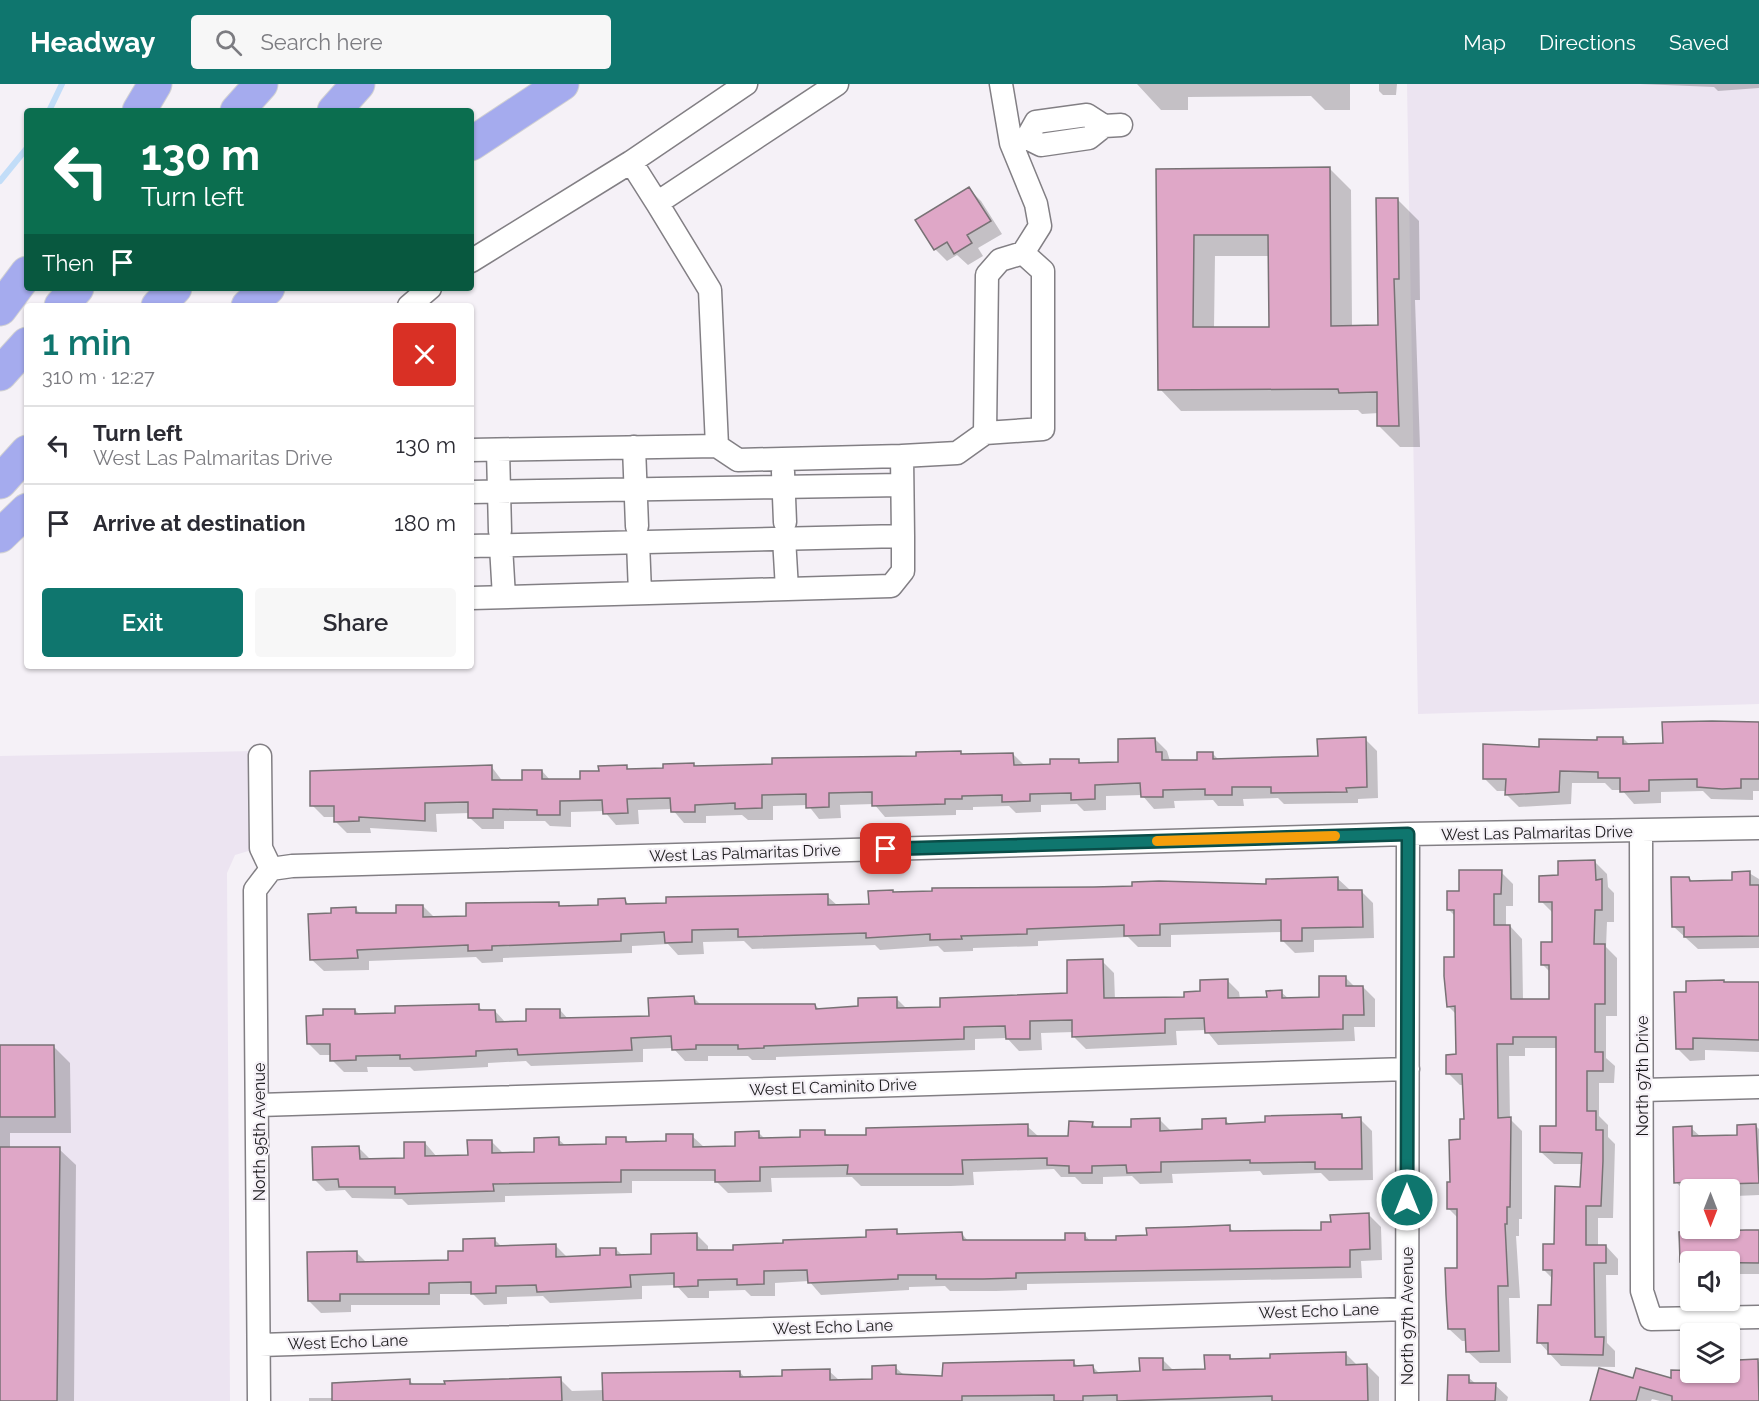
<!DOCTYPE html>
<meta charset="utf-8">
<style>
:root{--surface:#fff;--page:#f7f7f7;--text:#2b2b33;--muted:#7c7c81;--line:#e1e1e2;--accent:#0f766e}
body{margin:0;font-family:Raleway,sans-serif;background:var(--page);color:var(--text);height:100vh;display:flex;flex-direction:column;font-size:22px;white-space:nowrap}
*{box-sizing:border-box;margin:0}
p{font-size:20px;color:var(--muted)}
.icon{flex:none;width:33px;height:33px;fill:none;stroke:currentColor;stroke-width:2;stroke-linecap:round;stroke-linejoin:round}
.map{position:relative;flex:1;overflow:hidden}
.panel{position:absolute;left:24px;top:219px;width:450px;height:366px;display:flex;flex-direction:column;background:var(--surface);border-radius:6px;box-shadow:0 2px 4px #0004}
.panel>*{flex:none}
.guide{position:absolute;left:24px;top:24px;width:450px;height:183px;border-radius:6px;box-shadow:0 2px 4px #0004;background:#0b6e4f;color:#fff;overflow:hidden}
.needle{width:39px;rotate:180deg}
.buttons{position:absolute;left:1680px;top:1095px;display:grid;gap:12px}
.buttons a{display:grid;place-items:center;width:60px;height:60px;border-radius:6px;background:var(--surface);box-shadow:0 2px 4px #0004;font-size:30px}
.pin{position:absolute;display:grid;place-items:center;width:51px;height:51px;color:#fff;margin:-26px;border-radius:12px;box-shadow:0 3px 9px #0006}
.me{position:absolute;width:66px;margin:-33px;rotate:0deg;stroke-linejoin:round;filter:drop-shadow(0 0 4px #0008)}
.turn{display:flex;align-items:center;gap:21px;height:126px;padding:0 18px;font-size:27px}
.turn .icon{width:78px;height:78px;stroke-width:2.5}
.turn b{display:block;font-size:42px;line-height:51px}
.then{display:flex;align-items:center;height:57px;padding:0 18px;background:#0003;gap:12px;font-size:22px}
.round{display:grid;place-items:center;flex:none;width:63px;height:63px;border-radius:6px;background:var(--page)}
.headline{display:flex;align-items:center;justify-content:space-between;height:102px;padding:0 18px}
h1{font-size:36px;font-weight:600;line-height:45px;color:var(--accent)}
.button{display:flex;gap:12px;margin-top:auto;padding:12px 18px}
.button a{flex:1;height:69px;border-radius:6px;background:var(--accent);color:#fff;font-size:24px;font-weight:600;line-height:69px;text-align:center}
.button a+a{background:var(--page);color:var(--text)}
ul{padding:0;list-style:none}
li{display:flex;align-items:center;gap:18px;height:78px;padding:0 18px;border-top:2px solid var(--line)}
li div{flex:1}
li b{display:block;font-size:22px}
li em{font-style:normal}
header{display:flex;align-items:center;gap:36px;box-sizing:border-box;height:84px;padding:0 30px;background:var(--accent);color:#fff}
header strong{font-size:28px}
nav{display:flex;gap:33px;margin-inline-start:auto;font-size:21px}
.search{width:420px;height:54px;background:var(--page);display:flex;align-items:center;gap:15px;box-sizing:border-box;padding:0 21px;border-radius:6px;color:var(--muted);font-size:22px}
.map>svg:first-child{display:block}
.built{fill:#ece4f1}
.shadow{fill:#0003;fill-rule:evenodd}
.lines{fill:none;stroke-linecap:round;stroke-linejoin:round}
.stream{stroke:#c2ddf8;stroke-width:6}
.building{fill:#dfa7c7;stroke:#787275;stroke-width:1.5;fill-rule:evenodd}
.minor-casing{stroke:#827f84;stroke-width:25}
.highway-casing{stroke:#d1d1d2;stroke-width:35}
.minor{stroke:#fff;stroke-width:22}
.highway{stroke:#a5abee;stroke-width:33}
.route-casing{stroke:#0a4d48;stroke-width:15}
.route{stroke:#0f766e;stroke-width:10}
.slow{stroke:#f59e0b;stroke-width:10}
.labels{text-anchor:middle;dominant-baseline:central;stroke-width:4.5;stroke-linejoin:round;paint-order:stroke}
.street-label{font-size:16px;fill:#1b1a1c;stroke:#f5f1f7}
</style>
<header>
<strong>Headway</strong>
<div class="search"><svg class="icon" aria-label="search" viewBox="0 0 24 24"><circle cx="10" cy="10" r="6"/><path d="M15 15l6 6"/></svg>Search here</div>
<nav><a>Map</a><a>Directions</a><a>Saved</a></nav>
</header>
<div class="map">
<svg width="1759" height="1317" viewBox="0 0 1759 1317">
<rect width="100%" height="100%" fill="#f5f1f7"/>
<path class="built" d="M1407,0H1759V620L1418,630Z
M255,667V765L235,771L227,789L230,1317H0V672Z"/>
<path class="shadow" d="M1137,0H1350V26H1325L1311,12L1188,13V26H1161Z
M1379,0H1397L1396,11H1383L1379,7Z
M1640,0H1759V4L1718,7L1714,3Z
M1330,85L1351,106L1352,243H1380L1397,115L1419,137L1420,216H1415L1420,363H1400L1379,342V329L1362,330L1358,326L1181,327L1160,305L1158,87ZM1215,172H1269L1270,244H1214Z
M969,105L981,117L1002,150L978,164L983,172L968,181L957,171L947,177L935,165Z
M1759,640V707H1753V716L1711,715L1703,707L1661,708V719L1634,720L1622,706H1612L1605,699H1572L1571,720L1519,723L1507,711V707H1497L1484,694L1540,665L1623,654L1630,661L1664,660Z
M1155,655L1167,667L1170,677H1199L1212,669L1219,676L1319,674L1365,655L1377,667L1378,714L1358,715V719L1284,720L1278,714L1243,715L1244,722H1218L1213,716L1174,717L1175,724L1154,725L1142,711L1106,712V726L1084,727L1077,720L1041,721V728L1016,729L1009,722L973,723V726H956V731L885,733L874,720L840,721L841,734L819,735L808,721L773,722V736H748L742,731L706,732V739H684L672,725L638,726L639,740L616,741L604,727L571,728V743L550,742L545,737H504V745H482L470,734V729L436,730L437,748L370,744L371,749H347L335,737V733H324L312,721L491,682L503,698H523L542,687L551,697H582L600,688L626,682L630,687L665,686L694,681L696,684L918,673L960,669L963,671L1013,670L1025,682H1052L1078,676L1082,680H1120Z
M1595,778L1607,790L1608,803L1614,809V838H1607L1606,863L1617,874V932H1606V974L1615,982L1614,999H1599V1032L1608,1041V1053L1615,1060L1613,1134H1598V1162H1606L1618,1175V1191H1606L1607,1259L1615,1267V1283L1561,1282L1539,1258L1552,1223L1553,1195L1544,1186L1582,1104L1583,1080H1554L1541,1068L1557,1044V964H1525V972H1509L1510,1035L1522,1047V1135H1519V1152H1516L1520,1214H1509L1511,1279H1480L1467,1267V1257H1462L1449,1245L1458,1185L1459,1135L1448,1124L1465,1036L1464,1001H1460L1448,989L1458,972L1457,931L1448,922L1456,875L1455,832L1448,825L1460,808L1501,788L1513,800V822H1506V842H1510L1522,855L1523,916H1550V888L1542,880L1554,859V830L1541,817L1560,793Z
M1749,789L1759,795V864L1698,865L1674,843L1689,794L1693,798H1734Z
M1337,794L1350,806L1361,807L1373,819L1374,854L1314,856V868L1295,869L1283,857V848L1171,851V863H1138L1128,853L1038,857V862L973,864V867L944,868L938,862L880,866L875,861L752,865L744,857L703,858L704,870L678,871L668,860L632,862V869L503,874V878L482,879L476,873L369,877V886L324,887L311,875L333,830L355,824L362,831L398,830L423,822L435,834L468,833L558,820L562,823H599L625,816L630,822L827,812L838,822L870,821L895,810L1267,802Z
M1102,877L1114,889L1115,916L1185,914L1227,896L1239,908L1240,915H1268L1281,908L1289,915L1321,914L1346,894L1355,903H1363L1375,915V943H1354L1355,957L1218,961L1206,946L1176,947L1177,961L1086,965L1074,953V948L1041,949L1042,966L1019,967L1007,954L975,955V966L776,973V976H752L748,972H708V977H685L673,964L643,965V978L531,982L526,977L488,979V983L414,987L410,983H367L368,988H344L332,976L331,971H320L308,959L325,933L355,926L360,931H397L478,922L484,928L495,927L506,939L527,938L560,926L569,936L651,933L694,914L702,922L815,921L820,926L860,924L896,914L907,925L941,924L1069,911Z
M1759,899V968L1705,966V976L1690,977L1677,964L1688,909Z
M53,962L70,979L71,1049H10V1065H59L76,1081L74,1317H0V963Z
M1342,1032L1345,1035H1360L1372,1047L1373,1096L1329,1097L1321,1089L1263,1091L1260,1087L1172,1090L1173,1099L1140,1100L1132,1092L1103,1093V1100H1082L1075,1093H1061L1054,1085L973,1088L974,1101L951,1102H861L852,1093L771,1094L772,1108L728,1109L716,1097H632V1109L505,1112V1118L408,1121L402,1115L352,1114L345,1106L326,1107L314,1095L359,1064L371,1076H406L425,1059L437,1073L469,1072L491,1057L503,1069L536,1070L558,1055L566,1062L607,1061L625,1054L630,1059H667L692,1052L705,1064H736L759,1049L765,1055L801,1054L824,1048L829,1052L867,1053L1027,1042L1039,1053L1070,1054L1092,1039L1098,1045L1133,1044L1160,1036L1172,1048L1204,1047L1225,1036L1231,1041Z
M1756,1042L1759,1045V1111L1736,1112L1737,1120L1730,1121V1106H1690L1688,1111L1676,1098L1691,1044L1701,1053H1739Z
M1369,1131L1381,1143L1382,1176L1361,1177L1362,1194L1027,1200V1206L996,1207H950L945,1202L909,1203V1206L821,1211L809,1197L775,1199V1212H751L745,1206L709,1207V1214H688L676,1201L642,1202V1215L550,1219L543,1212L507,1213V1220L484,1221L473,1210H440V1221H351V1228L321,1229L309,1217L356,1168L367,1179L450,1178L494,1155L502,1163L555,1161L568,1174L602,1173L616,1165L623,1172L652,1171L696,1150L708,1162V1168L868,1154L896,1147L901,1151L962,1150L969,1158H1067L1084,1150L1091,1158H1117L1229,1143L1235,1149L1322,1148L1332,1139Z
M1759,1148V1190H1733V1210H1730V1178H1690V1191L1681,1182V1149Z
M1345,1269L1358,1282L1367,1281L1379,1293V1317H309V1314H334L410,1297L414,1301H446L560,1295L572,1307L604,1306L740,1288L745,1294L783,1293L829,1287L840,1297L873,1296L895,1283L905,1292L944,1293L1073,1278L1079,1283H1093L1100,1290L1141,1289L1162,1275L1174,1287L1206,1286L1229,1272L1234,1277Z
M1730,1276L1759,1278V1317H1660L1652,1315L1651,1317H1591L1634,1296H1673L1730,1288Z
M1468,1293L1476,1300L1495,1301L1508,1313L1507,1317H1449Z"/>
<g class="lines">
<path class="stream" d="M49,27L62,0
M0,97L27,64"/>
</g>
<path class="building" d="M1330,83L1331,242L1378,241L1376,114H1398L1399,195H1394L1399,342H1377V308L1339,309L1338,305L1158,306L1156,85ZM1194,151H1268L1269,243H1193Z
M969,103L991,137L967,151L972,159L954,170L947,158L934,166L915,136Z
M1712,637L1759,638V695H1741V704L1722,705L1697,703V695L1649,696V707L1620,708V694H1598V688L1560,687L1559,708L1505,711L1506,695H1483V660L1539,663V655L1597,656V653H1623V660L1663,659L1662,638Z
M1366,653L1367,703L1346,704L1347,708L1271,709V703H1232V711H1205V705L1163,706V713H1141L1140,699L1095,701V715L1071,716V709L1030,710V717L1002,718V711L962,712V715H945V720L872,722V708L829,709V723L806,724V710L762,711V724L735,725V719L695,721V728H671L670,714L627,715L628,729L603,730L602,716L560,717V731H537V726L493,725V734H468V718L425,719V737L359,733V737L334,738V722H310V687L492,681V696H522V686H542V695H580V687H599L598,682L627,681V685L663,684V680L694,679V682L772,680V674L916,672V668L961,667V670L1013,669L1014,681L1050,680V675H1079V679L1118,678V655L1155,654L1156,668H1162V676H1197V668H1213V675L1318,672L1317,655Z
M1595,776L1596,796L1602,795V826H1595L1594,860H1605V920H1595V968H1603V987H1587V1027H1596V1046H1603V1077L1601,1122H1586V1161H1606V1179H1594L1595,1253H1604L1603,1271L1548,1270V1259H1537L1538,1221H1551L1552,1186H1543V1160H1554L1555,1102L1580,1103L1582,1069L1540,1068V1042H1556V953H1513V960H1497L1498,1034L1511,1033L1510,1123H1507V1140H1505L1508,1202H1498L1499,1267L1466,1268L1465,1245H1448L1446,1211L1445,1184H1457V1125H1447V1098H1450L1449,1056L1460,1055V1035H1464L1462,990H1446V971L1456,970L1455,922L1447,923L1444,892V873H1454V826H1447V807H1459V786H1502L1501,810H1494V841H1510L1511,915H1549V881H1541V858H1552V818H1539V792L1558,791V777Z
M1750,787V801H1759V852L1684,853V843H1672L1671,793H1689L1690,797L1732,796V788Z
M1338,793V806H1362L1363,843L1302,844V857H1281V836L1160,840V851L1124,852V841L1027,845V850L961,852L962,855L930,856V850L866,854V849L738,853V845L692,846V858L665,859L664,848L621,850V857L492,862V866L468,867V861L357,866L358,874L310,876L308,830L331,829V824L356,823V829H396V821H423V833L466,832V819L559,818V822L598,821V815L625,814L626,820L666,819V813L828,810V821L869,820L868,807L893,806V808L932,807V804L1094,803L1132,802V798L1159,797L1266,800V795Z
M1103,875L1104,914L1184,913V908L1200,907V896L1228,895V914L1267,913L1266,907L1282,906V914L1319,913V892H1346V902H1363L1364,931H1343V945L1205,949L1204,934L1165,935V949L1072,953V936L1030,937V955H1006L1005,942L964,943V955L764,962V964L738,965V961H696V965L672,966L671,952L631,954L632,966L518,971L517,965L476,967V972L429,974L400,975V971L356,972V976L330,977V960H307L306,932L323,931V925H355V930L395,929V922L479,920V926H495L496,938L526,937V925H560V934L649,932L648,914L694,912L695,920H815L816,925L858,922V914L897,913V924L940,923V914L1067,909V876Z
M1724,896V898H1759V956L1693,954V965H1676L1674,908H1686V897Z
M0,961H54L55,1033H0Z
M1342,1030V1034L1361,1033L1362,1085H1315V1078L1250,1079V1076L1161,1078V1088L1127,1089L1126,1081L1092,1082V1089H1069V1082L1047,1081V1074L962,1076L963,1090H847L848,1081L760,1083V1097L715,1098V1086H621V1098L493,1100L494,1107L395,1110V1103H339L338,1095L313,1096L312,1063L359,1062L360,1075L404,1074V1058H425V1072L468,1071L467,1056H492V1069L534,1068V1054L559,1053V1061L606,1060V1053H626V1058L666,1057V1050H693V1063L735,1062V1048L759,1047V1054L800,1053V1046H825V1051H866V1044L1028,1040V1052H1068L1069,1037L1093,1038L1092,1043H1131V1035L1160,1034V1047L1202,1045V1035L1226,1034V1040L1265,1038V1032Z
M1756,1040L1759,1099L1725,1100V1106H1689V1098L1674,1099L1673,1043L1692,1042V1052L1737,1051V1041Z
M0,1063H60L57,1317H0Z
M1369,1129L1370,1165L1350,1166V1183L1016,1189V1194L983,1195H936V1191H898V1195L808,1199L807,1186L764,1187V1200L737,1201V1195L698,1196V1202L674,1203V1189L630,1191L631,1203L537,1208L536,1201L496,1202V1209L471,1210V1198L429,1199V1210H340V1217H308L307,1168L357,1167V1178L448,1176V1167H463V1155L495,1154V1162L556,1160V1173L600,1171V1164H616V1171L651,1170V1150L697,1149V1166H733V1161L783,1159V1156L866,1153V1146L897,1145V1150L962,1148L963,1156H1065V1149H1085V1156H1116V1152L1147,1151L1146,1144L1183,1143L1230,1141V1147L1321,1146V1138H1331L1330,1131Z
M1746,1146H1759V1179L1680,1178L1679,1148Z
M1346,1268V1281L1367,1280L1368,1317H1272V1312L1117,1317V1311L1083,1312V1317H1054V1311L962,1312V1317H603L602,1289L740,1287V1293L782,1292V1286L830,1285V1296L872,1295V1282L896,1281V1290L942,1292L943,1279L1074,1276V1282L1093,1281L1094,1289L1140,1287L1139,1274H1163V1286L1205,1285L1204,1271H1230V1275L1270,1274V1270Z
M1758,1275L1759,1317H1672V1312L1640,1303L1636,1317H1590L1599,1284L1633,1294L1636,1284L1671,1294V1286L1739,1288L1738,1276Z
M1448,1291H1469V1299H1496L1495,1317H1447Z
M561,1293L562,1317H332V1299L410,1295V1300H445L444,1297Z"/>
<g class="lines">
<g class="minor-casing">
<path id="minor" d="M837,0L657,119L710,206L717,362L738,376L902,372L903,452
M1001,0L1011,59L1036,120L1040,142L1023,169
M1027,54L1036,38L1087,31L1104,42L1121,41
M1013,58L1027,54L1041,61L1089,54L1104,42
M631,78L657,119
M471,177L631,78L746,0
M409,222L430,204
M634,363L637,442
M471,366L717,362
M498,366L500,447
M902,372L957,369L985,349L987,191L1000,176L1023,169L1043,187V345L985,349
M783,388L785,438
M471,408L902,401
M784,454L787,505
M638,458L640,509
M471,462L903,452V487L891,502L471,514
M501,462L504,513
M260,672L261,764L271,785
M1641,747L1642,1207L1651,1235L1759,1233
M271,785L292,782L1408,750L1759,744
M1642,1006L1759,1003
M259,1021L1408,985
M260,1261L1407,1225
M259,1317L255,806L271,785
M1407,1317L1408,750"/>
</g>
<g class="highway-casing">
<path id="highway" d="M139,27L155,0
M237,27L261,0
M334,27L358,0
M471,60L562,0
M61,222L77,204
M158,222L175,204
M248,222L268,204
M0,225L27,189
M0,290L27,260
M0,398L27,368
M0,452L27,426"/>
</g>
<use href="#minor" class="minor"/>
<use href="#highway" class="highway"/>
</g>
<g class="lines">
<g class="route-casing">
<path id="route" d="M886,765L1408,750L1407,1116"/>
</g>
<use href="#route" class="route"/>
<path class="slow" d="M1157,757L1335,752"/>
</g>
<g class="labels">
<g class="street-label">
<text transform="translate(1537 749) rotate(-1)">West Las Palmaritas Drive</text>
<text transform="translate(745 769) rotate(-2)">West Las Palmaritas Drive</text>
<text transform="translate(1642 992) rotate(-90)">North 97th Drive</text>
<text transform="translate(833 1003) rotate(-2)">West El Caminito Drive</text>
<text transform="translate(259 1048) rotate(-90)">North 95th Avenue</text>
<text transform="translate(1319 1227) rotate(-2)">West Echo Lane</text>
<text transform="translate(1407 1232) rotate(-90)">North 97th Avenue</text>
<text transform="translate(833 1243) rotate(-2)">West Echo Lane</text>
<text transform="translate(348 1258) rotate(-2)">West Echo Lane</text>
</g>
</g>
</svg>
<div class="buttons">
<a><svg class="needle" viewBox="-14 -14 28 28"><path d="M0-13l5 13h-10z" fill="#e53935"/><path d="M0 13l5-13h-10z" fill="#7c7c81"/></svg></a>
<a><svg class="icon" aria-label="sound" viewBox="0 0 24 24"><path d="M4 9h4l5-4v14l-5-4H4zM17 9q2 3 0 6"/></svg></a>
<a><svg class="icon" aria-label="layers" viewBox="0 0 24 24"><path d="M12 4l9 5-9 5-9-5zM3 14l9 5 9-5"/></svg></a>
</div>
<div class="pin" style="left:886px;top:765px;background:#d93025"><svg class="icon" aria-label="arrive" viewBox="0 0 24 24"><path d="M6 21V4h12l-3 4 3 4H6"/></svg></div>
<svg class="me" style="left:1407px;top:1116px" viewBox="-20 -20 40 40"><circle r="17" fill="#0f766e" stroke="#fff" stroke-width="3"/><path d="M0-11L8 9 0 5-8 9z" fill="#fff"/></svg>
<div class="guide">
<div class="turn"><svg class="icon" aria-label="left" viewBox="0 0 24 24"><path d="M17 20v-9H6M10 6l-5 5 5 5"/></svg><div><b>130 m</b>Turn left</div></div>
<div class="then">Then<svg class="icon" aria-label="arrive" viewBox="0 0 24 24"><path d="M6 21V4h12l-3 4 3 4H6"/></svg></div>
</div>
<section class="panel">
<div class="headline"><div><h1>1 min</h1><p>310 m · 12:27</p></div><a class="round" style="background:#d93025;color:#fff"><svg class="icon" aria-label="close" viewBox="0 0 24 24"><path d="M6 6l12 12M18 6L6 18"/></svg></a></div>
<ul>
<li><svg class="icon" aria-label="left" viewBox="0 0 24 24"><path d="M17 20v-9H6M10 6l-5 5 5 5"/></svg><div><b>Turn left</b><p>West Las Palmaritas Drive</p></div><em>130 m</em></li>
<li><svg class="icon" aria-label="arrive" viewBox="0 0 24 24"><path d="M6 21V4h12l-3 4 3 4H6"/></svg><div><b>Arrive at destination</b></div><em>180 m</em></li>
</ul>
<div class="button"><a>Exit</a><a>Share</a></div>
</section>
</div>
